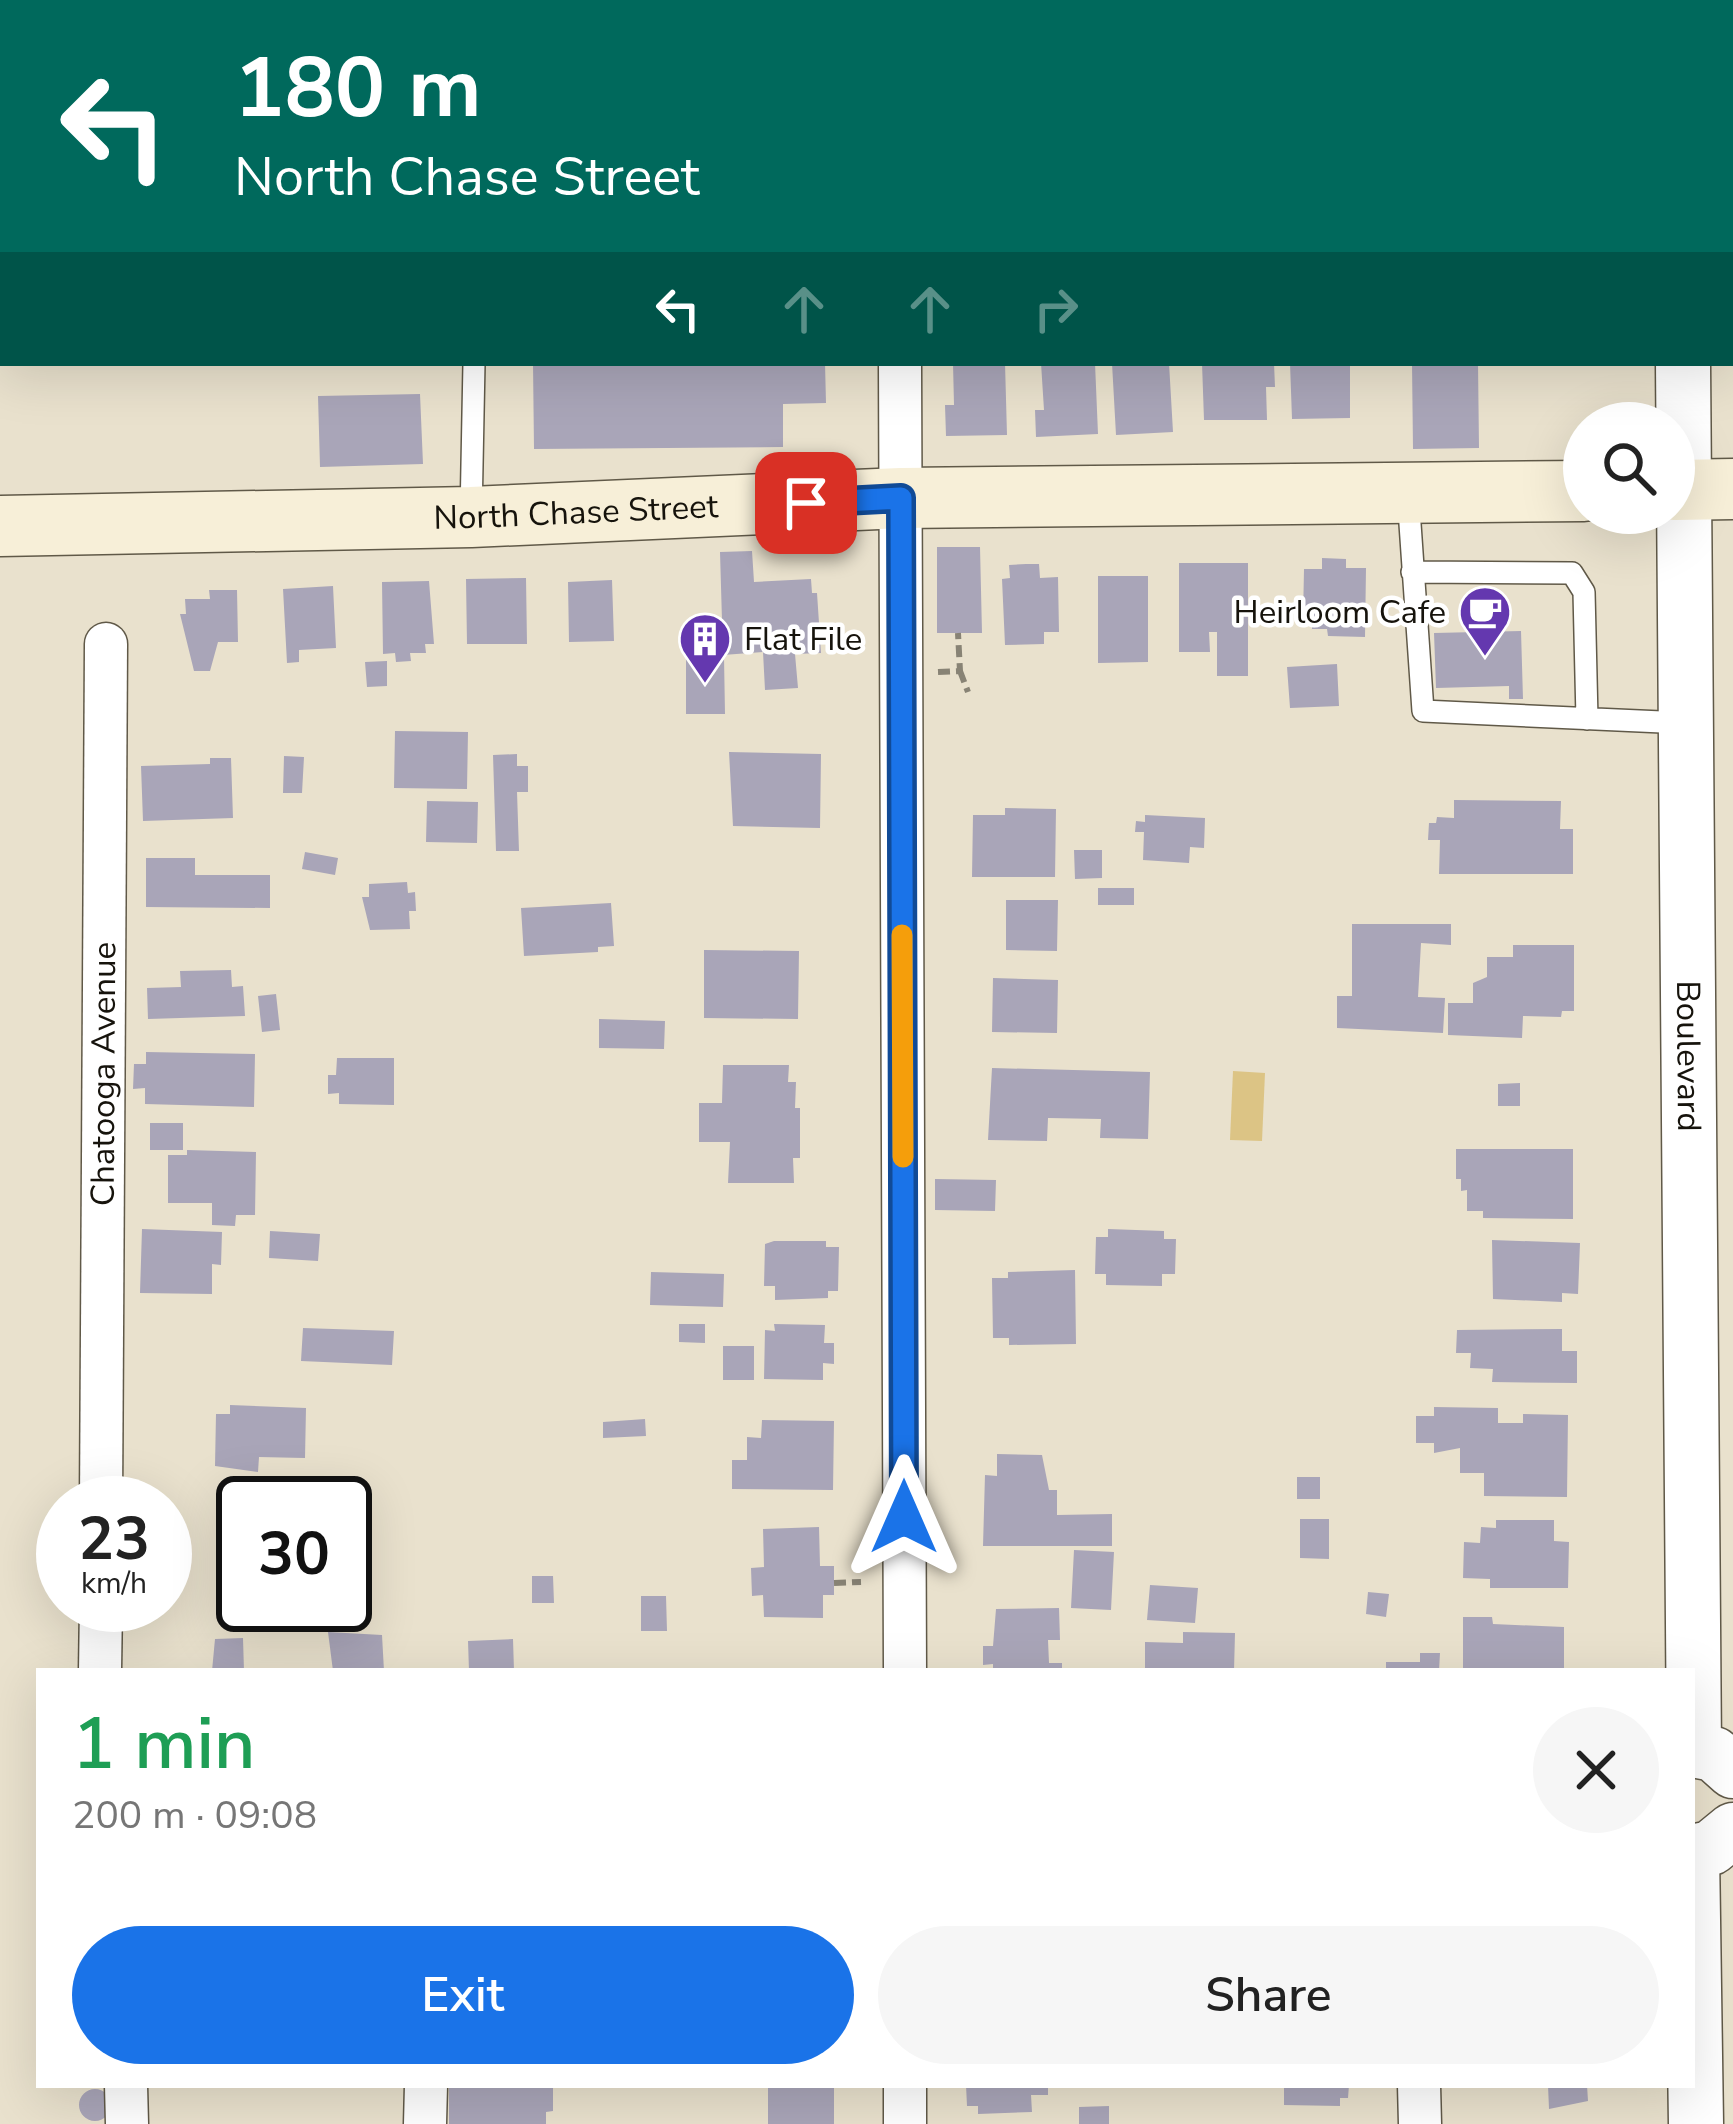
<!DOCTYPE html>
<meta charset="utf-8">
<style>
:root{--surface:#fff;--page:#f6f6f6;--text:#222;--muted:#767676;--accent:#1a73e8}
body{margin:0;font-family:"Nunito Sans",sans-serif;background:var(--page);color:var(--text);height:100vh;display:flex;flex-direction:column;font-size:45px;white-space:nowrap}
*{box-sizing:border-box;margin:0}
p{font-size:39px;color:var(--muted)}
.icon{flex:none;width:66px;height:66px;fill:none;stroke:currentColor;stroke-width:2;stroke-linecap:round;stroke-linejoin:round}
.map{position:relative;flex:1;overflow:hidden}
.panel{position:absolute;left:36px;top:1668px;width:1659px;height:420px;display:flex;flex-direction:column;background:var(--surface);border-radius:0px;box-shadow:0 12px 48px #0002}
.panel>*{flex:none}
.hud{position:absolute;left:0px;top:0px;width:1734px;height:366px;box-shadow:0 12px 48px #0002;background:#00695c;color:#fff;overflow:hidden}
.tools{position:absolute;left:1563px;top:402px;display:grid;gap:24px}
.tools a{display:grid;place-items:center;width:132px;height:132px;border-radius:50%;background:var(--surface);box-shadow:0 12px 48px #0002;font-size:60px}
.speed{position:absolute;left:36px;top:1476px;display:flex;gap:24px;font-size:60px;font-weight:700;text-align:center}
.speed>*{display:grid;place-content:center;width:156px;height:156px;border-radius:50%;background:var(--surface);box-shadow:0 12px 48px #0002;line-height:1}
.speed small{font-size:30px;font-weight:400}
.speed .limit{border:6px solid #111;border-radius:18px;background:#fff;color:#111}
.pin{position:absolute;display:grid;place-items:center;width:102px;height:102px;color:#fff;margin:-51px;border-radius:24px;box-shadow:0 6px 18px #0006}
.me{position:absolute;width:132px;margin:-66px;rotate:0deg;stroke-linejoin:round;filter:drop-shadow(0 0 9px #0008)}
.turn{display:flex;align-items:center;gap:42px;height:252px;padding:0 36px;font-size:54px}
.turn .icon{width:156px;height:156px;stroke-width:2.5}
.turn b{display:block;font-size:84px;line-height:102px}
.lanes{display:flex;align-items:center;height:114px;padding:0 36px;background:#0003;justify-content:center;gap:60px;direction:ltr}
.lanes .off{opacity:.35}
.round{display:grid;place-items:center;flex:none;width:126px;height:126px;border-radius:63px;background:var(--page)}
.overview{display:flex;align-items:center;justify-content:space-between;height:204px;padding:0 36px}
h1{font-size:72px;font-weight:600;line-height:90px;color:#1e9e55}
.action{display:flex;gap:24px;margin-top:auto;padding:24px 36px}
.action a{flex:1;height:138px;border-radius:72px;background:var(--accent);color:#fff;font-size:48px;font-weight:600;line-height:138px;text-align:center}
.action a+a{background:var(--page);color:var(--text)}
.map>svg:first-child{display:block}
.water{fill:#dcc485}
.building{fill:#a9a5b8}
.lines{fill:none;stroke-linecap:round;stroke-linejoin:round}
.service-casing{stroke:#605948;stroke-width:24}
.minor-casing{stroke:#605948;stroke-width:45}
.tertiary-casing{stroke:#605948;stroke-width:57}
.secondary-casing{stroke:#605948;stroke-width:63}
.path{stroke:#888375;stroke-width:6;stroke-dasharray:12 6;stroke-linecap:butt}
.service{stroke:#fff;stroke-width:21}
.minor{stroke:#fff;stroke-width:42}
.tertiary{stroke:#fff;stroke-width:54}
.secondary{stroke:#f7efd8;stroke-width:60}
.route-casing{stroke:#114b97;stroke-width:30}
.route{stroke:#1a73e8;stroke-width:21}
.slow{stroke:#f59e0b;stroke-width:21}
.labels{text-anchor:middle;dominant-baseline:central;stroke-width:9;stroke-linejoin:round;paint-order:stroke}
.street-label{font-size:33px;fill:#16130c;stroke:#fff}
.poi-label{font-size:33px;fill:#16130c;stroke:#fff;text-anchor:end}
</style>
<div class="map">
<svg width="1733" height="2124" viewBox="0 0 1733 2124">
<rect width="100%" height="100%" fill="#e9e1cd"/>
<path class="water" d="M1233,1071L1265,1073L1262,1141L1230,1140Z"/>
<path class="building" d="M533,363H825L826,403L783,404V447L534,449Z
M953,363H1005L1007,435L946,436L945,405H954Z
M1041,363H1095L1098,434L1036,437L1035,410H1044Z
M1112,363H1169L1173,432L1116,435Z
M1202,363H1274L1275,387H1266L1267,420H1204Z
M1290,363H1350V418L1292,419Z
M1412,363H1478L1479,448L1413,449Z
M420,394L423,464L320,467L318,396Z
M937,547H980L982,633H937Z
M752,551L754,582L811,579L812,593H817L821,653L795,654L798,688L765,690L763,652L723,655L720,552Z
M1322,558L1346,559V568H1366L1365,637L1328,636L1327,629H1312V619H1303L1304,569H1322Z
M1179,563H1248V676H1217V632H1209L1210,652H1179Z
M1026,564H1039L1040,578L1058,577L1059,632H1044V644L1005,645L1002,579L1010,578L1009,565Z
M1098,576H1148V662L1098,663Z
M526,578L527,644H467L466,579Z
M612,580L614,641L569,642L568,582Z
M429,581L434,644H425L426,653H410L411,661L396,662L395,653L383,654L382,582Z
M333,586L336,648L299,650V662L287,663L283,589Z
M209,590H237L238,642H218L210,671H194L180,614H186L185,599H210Z
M1521,631L1523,699H1509V686L1436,688L1434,633Z
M686,657H724L725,714H686Z
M387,661V686L367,687L365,662Z
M1337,664L1339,706L1290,708L1287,667Z
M395,731L468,732L467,789L394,788Z
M729,752L821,754L820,828L733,826Z
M517,754V766H528V792H517L519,851H496L493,755Z
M284,756L304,757L302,793H283Z
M210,758H231L233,818L143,821L141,766L210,764Z
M1454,800L1561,801L1560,829H1573V874H1439L1440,840H1428L1429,823H1436L1437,817L1454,818Z
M427,801L478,802L477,843L426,842Z
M1005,808L1056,809L1055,877H972L973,815H1005Z
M1145,815L1205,818L1204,848L1190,847L1189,863L1143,860L1144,832H1135L1136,821L1145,822Z
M1074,850H1102V878L1075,879Z
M305,852L338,858L335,875L302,869Z
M146,858H195V875H270V908L146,907Z
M407,882L408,893L415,892L416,911H409L410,929L370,930L362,897H369V884Z
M1098,888H1134V905H1098Z
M1006,900H1058L1057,951L1006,950Z
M611,903L614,946L598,947V952L524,956L521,908Z
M1352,924H1451V945L1421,943L1418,997L1445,998L1443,1033L1337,1028V996H1352Z
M1513,945H1574V1011H1562L1561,1017L1523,1016L1522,1038L1448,1035V1003H1473V983L1487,977V957H1513Z
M704,950L799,951L798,1019L704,1018Z
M231,970L232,987L243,986L245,1016L148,1019L147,988L181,987L180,971Z
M993,978L1058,980L1057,1033L992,1032Z
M276,994L280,1030L262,1032L258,996Z
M599,1019L665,1021L664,1049L599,1048Z
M146,1052L255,1054L254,1107L145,1104V1088L133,1089L134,1064H146Z
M337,1058H394V1105L339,1104V1093L328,1094V1075H336Z
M723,1065H789L788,1082H796L795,1108H800V1158H793L794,1183H728L730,1142H699V1103H722Z
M992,1068L1150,1072L1148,1139L1100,1138L1101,1119L1048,1118L1047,1141L988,1140Z
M1520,1083V1106H1498V1084Z
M150,1123H183V1150H150Z
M1456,1149H1573V1219L1483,1218V1211H1467V1190L1461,1191V1179H1456Z
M187,1150L256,1152L255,1215H236L235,1226L212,1225V1203H168V1155H187Z
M935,1179L996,1180L995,1211L935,1210Z
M142,1229L222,1232L221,1265L212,1264V1294L140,1293Z
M1108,1229L1164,1231V1239H1176L1175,1274H1162V1286L1106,1285V1274H1095L1096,1237H1108Z
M270,1231L320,1234L318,1261L269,1258Z
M1492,1240L1580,1243L1578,1294L1562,1293V1302L1493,1299Z
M774,1241H826V1247H839L838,1291H828V1298L775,1300V1286H764L765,1244Z
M1075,1270L1076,1344L1009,1345V1338H993L992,1278H1008V1272Z
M651,1272L724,1274L723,1307L650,1305Z
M679,1324H705V1343L679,1342Z
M774,1324L825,1325L824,1343H834V1364L823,1363V1380L764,1379L765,1330L775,1331Z
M303,1328L394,1331L392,1365L301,1361Z
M1562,1329V1351H1577V1383L1492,1382L1493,1369L1470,1368L1471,1353H1456L1457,1330Z
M723,1346H754V1380H723Z
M230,1405L306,1408L305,1458L259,1457L258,1472L215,1466L216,1414H230Z
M1434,1407L1498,1408V1423H1523V1414L1568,1415L1567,1497L1484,1496V1473H1460V1448L1434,1453V1443H1416V1416H1434Z
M645,1419L646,1436L603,1438V1422Z
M762,1420L834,1421L833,1490L732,1489V1460H747V1437L761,1438Z
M997,1454L1042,1455L1049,1490H1057V1515L1112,1514V1546H983L985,1475L997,1476Z
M1297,1477H1320V1499H1297Z
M226,1516H243V1549H226Z
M1300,1519H1329V1559L1300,1558Z
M1496,1520H1554V1541L1569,1542L1568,1588H1490V1579L1463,1578L1464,1542L1480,1543L1481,1527L1496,1528Z
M819,1527L820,1566H834V1595H823V1618L764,1617L763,1595L752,1596L751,1568L764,1567L763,1529Z
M1074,1550L1114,1552L1111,1610L1071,1608Z
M532,1576H553L554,1603H532Z
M1150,1585L1198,1588L1195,1623L1147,1620Z
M1368,1592L1389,1594L1386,1617L1366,1614Z
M641,1596H666L667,1631H641Z
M1059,1608L1060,1640H1048L1049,1663H1062V1671H993V1664L983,1665V1646H993L996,1609Z
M1463,1617H1492L1493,1624L1564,1627V1671H1463Z
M328,1632L382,1635L384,1671H333Z
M1183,1632L1235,1633L1234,1671H1145V1642L1183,1643Z
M243,1638L244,1671H212L215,1639Z
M513,1639L514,1671H469L468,1641Z
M1420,1653H1440L1439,1671H1386V1662H1420Z
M449,2085H553V2111L546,2112V2124H449Z
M966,2085H1048V2095H1031L1032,2112L978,2114V2106H967Z
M1284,2085H1349L1348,2098H1340V2106L1284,2105Z
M1548,2085H1587L1588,2101L1549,2109Z
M768,2086L834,2087V2124H768Z
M79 2105a16 16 0 1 1 32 0a16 16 0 1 1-32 0Z
M1109,2106V2124H1079V2107Z"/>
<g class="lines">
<g class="service-casing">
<path id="service" d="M766,0V3
M1408,495L1423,711L1684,723
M471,516L474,363
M1412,572L1572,573L1584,592L1587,719"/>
</g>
<g class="minor-casing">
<g id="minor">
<path d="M899,0V3"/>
<path d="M900,363L905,1671"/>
<path id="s1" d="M101,1503L106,644"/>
<path d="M100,1671L101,1605"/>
<path d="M126,2085L127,2124"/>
<path d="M905,2085V2124"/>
<path d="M1419,2085L1420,2124"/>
<path d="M425,2124L426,2085"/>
</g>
</g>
<g class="tertiary-casing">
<g id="tertiary">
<path d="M1683,3V0"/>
<path id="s2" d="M1683,363L1694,1750"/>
<path d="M1692,1750L1714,1754L1733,1771"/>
<path d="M1696,2124L1692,1852L1711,1848L1733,1830"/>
</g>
</g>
<g class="secondary-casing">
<g id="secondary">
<path d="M1674,490L1733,489"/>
<path id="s3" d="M0,526L471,517L901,498L1584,491"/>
</g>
</g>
<path class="path" d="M960,671L968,692
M938,672L960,671L958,633
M834,1583L861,1582"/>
<use href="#service" class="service"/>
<use href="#minor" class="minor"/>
<use href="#tertiary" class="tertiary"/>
<use href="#secondary" class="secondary"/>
</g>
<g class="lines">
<g class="route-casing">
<path id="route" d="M806,503L901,498L904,1517"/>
</g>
<use href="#route" class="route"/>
<path class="slow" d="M902,935L903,1157"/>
</g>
<defs>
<g id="cafe-pin" transform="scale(2.7)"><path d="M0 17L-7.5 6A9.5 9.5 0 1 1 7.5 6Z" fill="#6438af" stroke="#fff"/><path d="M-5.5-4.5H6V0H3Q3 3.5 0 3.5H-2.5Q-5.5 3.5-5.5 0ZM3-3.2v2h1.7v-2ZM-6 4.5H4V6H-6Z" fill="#fff"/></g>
<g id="building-pin" transform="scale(2.7)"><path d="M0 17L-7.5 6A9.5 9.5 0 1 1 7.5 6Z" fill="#6438af" stroke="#fff"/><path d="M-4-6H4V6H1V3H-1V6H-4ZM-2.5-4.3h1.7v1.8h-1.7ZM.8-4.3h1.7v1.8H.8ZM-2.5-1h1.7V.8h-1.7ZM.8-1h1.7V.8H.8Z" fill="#fff"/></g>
</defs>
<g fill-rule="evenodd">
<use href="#cafe-pin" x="1485" y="612"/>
<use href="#building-pin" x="705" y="639"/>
</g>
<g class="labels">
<g class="street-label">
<text stroke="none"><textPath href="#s3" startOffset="576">North Chase Street</textPath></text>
<text stroke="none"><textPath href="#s2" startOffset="693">Boulevard</textPath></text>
<text stroke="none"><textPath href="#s1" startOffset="429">Chatooga Avenue</textPath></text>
</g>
<g class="poi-label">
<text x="1446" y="612">Heirloom Cafe</text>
<text x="744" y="639" text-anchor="start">Flat File</text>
</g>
</g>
</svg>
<div class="tools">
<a><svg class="icon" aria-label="search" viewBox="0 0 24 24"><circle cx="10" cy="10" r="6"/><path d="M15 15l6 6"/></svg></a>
</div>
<div class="speed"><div>23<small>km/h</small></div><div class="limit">30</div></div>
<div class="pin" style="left:806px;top:503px;background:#d93025"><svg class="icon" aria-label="arrive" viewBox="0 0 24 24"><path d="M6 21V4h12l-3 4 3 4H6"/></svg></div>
<svg class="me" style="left:904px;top:1517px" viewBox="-20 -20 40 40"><path d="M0-17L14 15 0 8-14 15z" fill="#1a73e8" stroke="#fff" stroke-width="4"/></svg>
<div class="hud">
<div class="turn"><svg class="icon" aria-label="left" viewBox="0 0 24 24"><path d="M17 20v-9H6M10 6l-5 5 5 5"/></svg><div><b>180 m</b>North Chase Street</div></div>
<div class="lanes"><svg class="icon" aria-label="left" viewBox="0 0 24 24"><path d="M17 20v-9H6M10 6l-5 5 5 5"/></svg><svg class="icon off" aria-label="ahead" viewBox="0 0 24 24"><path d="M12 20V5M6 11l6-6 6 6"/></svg><svg class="icon off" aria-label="ahead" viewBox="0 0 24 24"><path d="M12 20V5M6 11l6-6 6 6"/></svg><svg class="icon off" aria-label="right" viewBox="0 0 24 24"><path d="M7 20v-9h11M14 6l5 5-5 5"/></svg></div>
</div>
<section class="panel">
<div class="overview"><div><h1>1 min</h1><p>200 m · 09:08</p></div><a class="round"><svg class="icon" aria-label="close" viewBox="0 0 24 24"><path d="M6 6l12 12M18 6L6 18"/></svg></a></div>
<div class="action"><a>Exit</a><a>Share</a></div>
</section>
</div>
